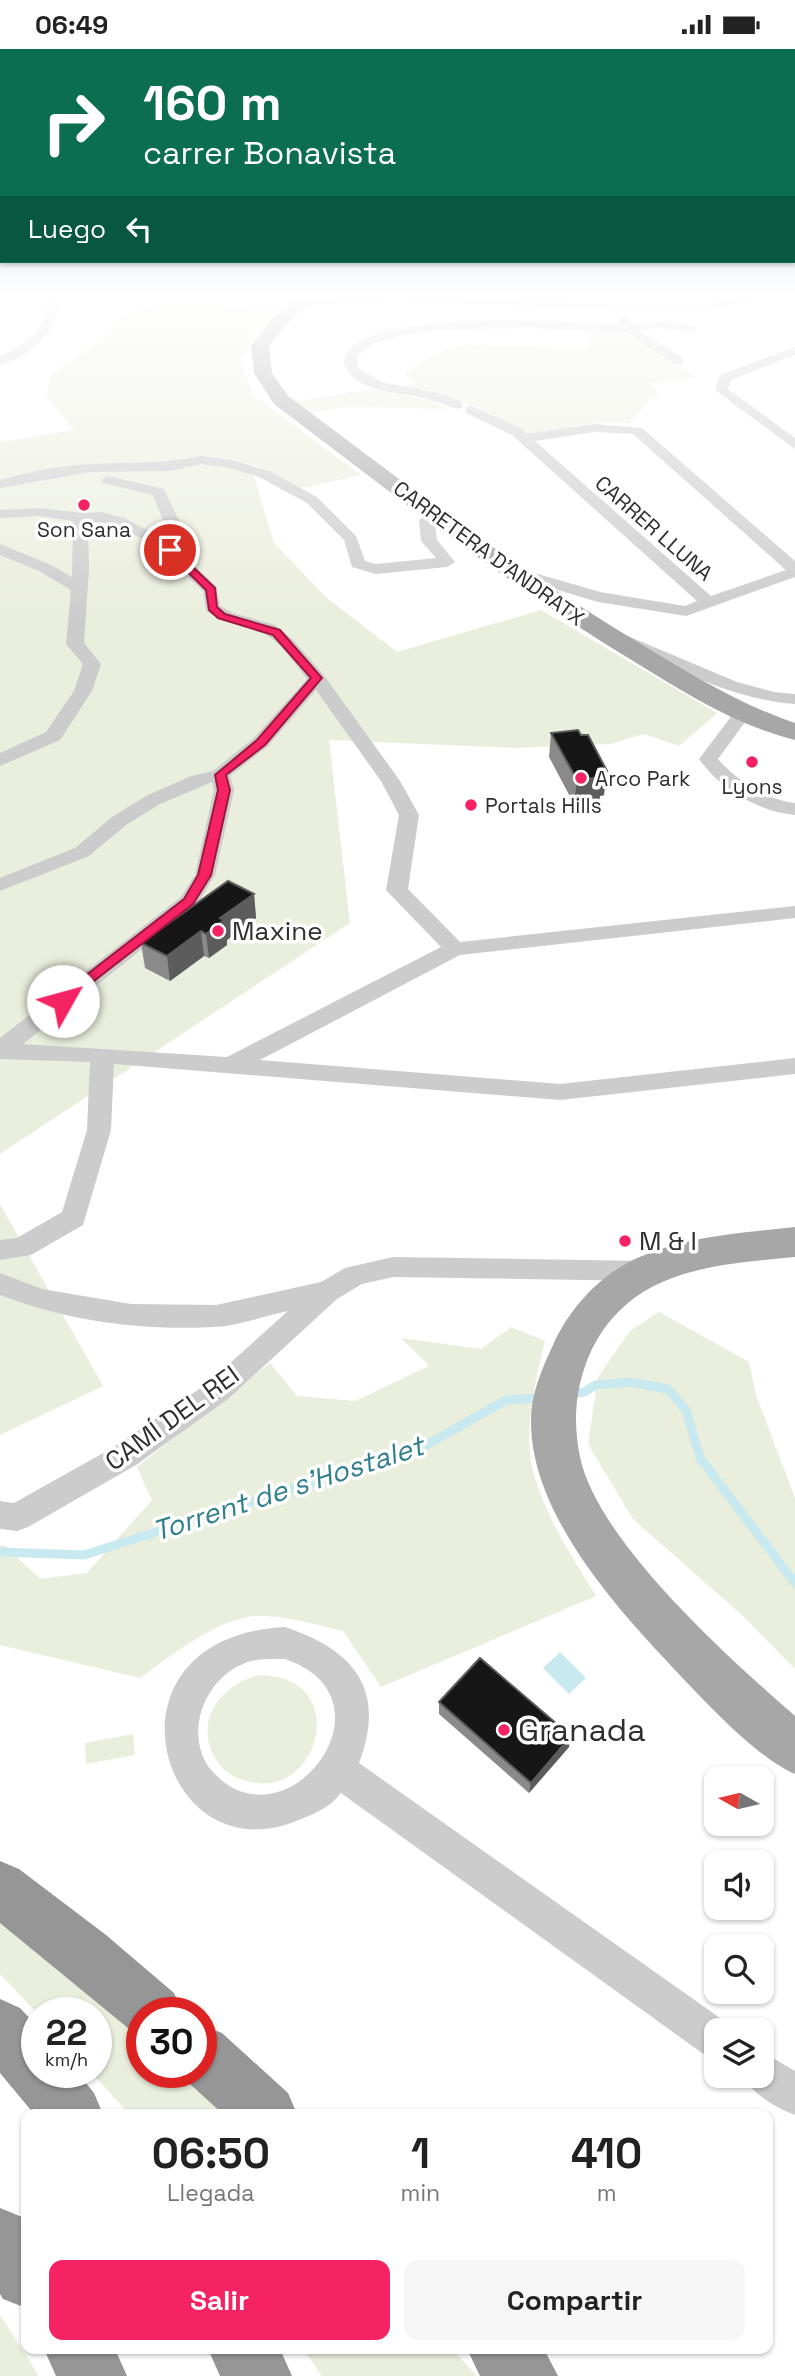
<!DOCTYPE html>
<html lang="es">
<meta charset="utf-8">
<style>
:root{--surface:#fff;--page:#f6f6f6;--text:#222;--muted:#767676;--accent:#f52363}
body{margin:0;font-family:"Space Grotesk",sans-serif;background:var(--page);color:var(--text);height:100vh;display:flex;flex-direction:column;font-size:26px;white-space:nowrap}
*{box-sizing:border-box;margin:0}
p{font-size:23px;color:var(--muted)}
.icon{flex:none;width:38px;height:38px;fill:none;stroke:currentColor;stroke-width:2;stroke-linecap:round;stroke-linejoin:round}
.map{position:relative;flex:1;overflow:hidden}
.drawer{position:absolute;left:21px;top:2060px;width:752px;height:245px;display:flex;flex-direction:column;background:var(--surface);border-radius:14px;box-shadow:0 2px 5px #0004}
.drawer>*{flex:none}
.guide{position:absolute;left:0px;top:0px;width:796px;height:214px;box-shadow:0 2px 5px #0004;background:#0b6e4f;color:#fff;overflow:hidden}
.needle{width:46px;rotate:278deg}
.fabs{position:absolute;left:704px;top:1717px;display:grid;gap:14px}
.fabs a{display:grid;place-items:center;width:70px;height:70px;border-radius:14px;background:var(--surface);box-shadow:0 2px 5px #0004;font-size:35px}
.speed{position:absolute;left:21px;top:1948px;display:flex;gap:14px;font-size:35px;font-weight:700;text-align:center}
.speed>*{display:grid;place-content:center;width:91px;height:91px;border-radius:50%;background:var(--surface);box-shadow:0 2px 5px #0004;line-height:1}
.speed small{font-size:18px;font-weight:400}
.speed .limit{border:10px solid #d22;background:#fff;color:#111}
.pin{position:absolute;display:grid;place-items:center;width:60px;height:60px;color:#fff;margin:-30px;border:4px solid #fff;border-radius:50%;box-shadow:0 2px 7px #0007}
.me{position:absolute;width:77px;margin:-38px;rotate:52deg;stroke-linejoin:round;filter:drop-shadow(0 0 5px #0008)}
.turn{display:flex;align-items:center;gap:24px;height:147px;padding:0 28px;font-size:32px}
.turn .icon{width:91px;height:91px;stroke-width:2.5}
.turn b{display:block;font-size:49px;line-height:60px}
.then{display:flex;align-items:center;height:66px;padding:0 28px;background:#0003;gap:14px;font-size:26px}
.eta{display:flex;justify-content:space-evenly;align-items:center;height:119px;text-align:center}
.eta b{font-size:42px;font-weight:600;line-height:49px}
.button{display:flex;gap:14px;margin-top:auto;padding:14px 28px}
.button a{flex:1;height:80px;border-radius:14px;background:var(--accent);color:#fff;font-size:28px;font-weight:600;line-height:80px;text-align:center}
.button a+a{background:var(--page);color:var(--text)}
.status{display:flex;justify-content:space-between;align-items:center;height:49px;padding:0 35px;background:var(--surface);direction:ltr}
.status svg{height:19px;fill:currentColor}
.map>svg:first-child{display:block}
.green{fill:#eaeedc}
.water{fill:#c7e9ef}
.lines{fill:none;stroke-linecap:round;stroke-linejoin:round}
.stream{stroke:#c7e9ef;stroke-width:9}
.street{fill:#ccc;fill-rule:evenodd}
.primary{fill:#a7a7a7;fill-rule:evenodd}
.highway{fill:#969696;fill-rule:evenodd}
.wall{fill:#8a8a8a}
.shaded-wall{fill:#5c5c5c}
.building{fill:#161616;stroke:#5c5c5c;stroke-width:2}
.route{fill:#f52363;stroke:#9f1740;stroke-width:2}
.poi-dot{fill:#f52363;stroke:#fff;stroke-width:2.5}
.labels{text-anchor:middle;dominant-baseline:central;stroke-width:7;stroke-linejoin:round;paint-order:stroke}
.far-street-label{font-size:21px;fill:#2f2f2f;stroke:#fff}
.far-poi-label{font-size:21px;fill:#2f2f2f;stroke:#fff}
.poi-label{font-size:26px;fill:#2f2f2f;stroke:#fff;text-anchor:start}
.street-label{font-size:26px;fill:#2f2f2f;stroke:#fff}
.water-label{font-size:28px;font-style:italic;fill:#317e8c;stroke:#fff}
.near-poi-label{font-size:32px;fill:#2f2f2f;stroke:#fff;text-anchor:start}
</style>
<div class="status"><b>06:49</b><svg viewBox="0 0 49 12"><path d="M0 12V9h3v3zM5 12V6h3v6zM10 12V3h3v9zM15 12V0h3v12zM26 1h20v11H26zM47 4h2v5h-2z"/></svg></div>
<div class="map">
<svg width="795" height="2327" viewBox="0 0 795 2327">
<rect width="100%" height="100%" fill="#fff"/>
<path class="green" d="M255,247H296L257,282L240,315L254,347L361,426L302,439L250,414L274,494L328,550L397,603L541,561L717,664L679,697L644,685L610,695L515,699L329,691L350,874L0,1105V393L74,381L46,346L52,324L87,301L127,263L163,255L247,258Z
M587,282L623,284L697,329L648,334L661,347L652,349L629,374H595L529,386L476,358L423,342L396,337L415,335L405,324C426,309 443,299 469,296L587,299Z
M373,340L429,351L449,360L348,358L308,364L292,353Z
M0,1155L103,1337L0,1386Z
M659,1263L749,1313L756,1346L795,1449V1620L744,1568L633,1470L588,1395L598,1328L630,1282Z
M511,1278L545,1292C535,1333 522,1384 534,1426C546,1469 573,1509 596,1547L381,1638L343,1582C316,1576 276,1563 248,1568C212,1574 169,1608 140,1629L0,1596V1497L4,1496L40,1530L87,1524L152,1451L137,1418L270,1314L297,1347L355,1352L429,1317L401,1289L481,1300Z
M259,1626C353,1627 320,1750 250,1733C238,1730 226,1725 219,1715C191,1675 218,1637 259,1626Z
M133,1685L135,1706L86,1715L85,1694Z
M0,1869L142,1985V2023H184L230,2065H129L91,2023H96V1964H37L0,1925Z
M0,2266L39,2327H0Z
M303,2300H452L477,2327H322Z"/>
<path class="water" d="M560,1603L586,1629L569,1645L543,1619Z"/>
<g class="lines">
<path class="stream" d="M570,1345L584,1343L596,1336L630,1333L668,1340L686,1361L700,1409L795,1534
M0,1503L84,1506L421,1399L506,1351L540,1349"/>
<path class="street" d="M46,247H58C63,281 30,307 0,316V307C26,295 51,279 46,247Z
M372,247L691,257L749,247H773L767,250L691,263L394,252L315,256L291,264L285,261L314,250Z
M623,267L627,268L631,276L668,272L696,278V284L660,279L638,281L683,309V315H675L625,283L526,279L439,281L402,286L375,294L357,307L358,319L381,333L437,344L462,353V359L457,360C446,357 436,352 424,349C397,343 357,344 344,315C345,256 578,274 620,276L617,271Z
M795,298V306L731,331L728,340L795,389V400L715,341L720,326Z
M471,357L522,380L527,385L595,375L642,379L795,512V528L686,567L598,553L501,524L499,521L501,518L507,516L600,543L685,557L697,552L512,386L466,364V358ZM595,383L633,385L786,521L711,547L535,392Z
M201,407L231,411L269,422L317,448L356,487L365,512L376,515L436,509L421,492L419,471L430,463H440L442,466L435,473L437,491L455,513L447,518L376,525L352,518L344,491L307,454L259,428L229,419L201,415L171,422L90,423L0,439V431C29,423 61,416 92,415C129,413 164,415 201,407Z
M108,427L164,440L180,474L178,501L217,538L220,557L233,564L275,576L293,591L323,625L400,732L419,766L408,840L460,893L795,857V869L460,906L260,1011L560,1035L795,1009V1025L560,1051L114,1015L111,1081L83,1176L31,1206L0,1211V1191L17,1189L62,1163L87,1081L90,1013L0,1010V989L181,848L195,826L214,741L212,733L160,755L126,776L89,807L0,842V829L75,799L112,768L146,747L191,727L213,722L254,689L307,630C294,613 279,590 259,582C241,574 223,574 206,562L203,542L148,493L114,475L88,473L89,520L84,594L101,615L92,642L60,691L0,717V704L46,683L74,642L83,615L66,595L71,541L39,522L0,506V495L51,516L72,528L73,472L39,467L0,469V461L39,459L83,464L101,463L124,469L163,490L164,474L153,446L103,434L101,431ZM316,641L381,732L399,766L386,841L441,898L227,1008L23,995L196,857L215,826L234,741L230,727L268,697Z
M623,585L737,633L774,643L795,645V655C731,650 675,619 617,594L615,590L617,586Z
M745,661L754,666L745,673L718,710C735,730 768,752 795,754V766C759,763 720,740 699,710L733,665Z
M393,1208L646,1212L656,1215L660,1222L656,1229L646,1232L393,1228L362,1235L337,1250L228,1350L136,1416L28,1478L17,1482L0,1480V1452L14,1454L114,1398L208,1334L288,1262C264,1267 238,1277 213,1278C142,1282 67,1272 0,1246V1224L42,1240L131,1255L216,1256L321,1233L345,1219Z
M285,1578C354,1601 387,1640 359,1714L730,1976L732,1981H716V2010L702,2004L341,1744C329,1760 309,1767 291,1774C157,1822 94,1588 285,1578ZM285,1610C403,1650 285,1804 212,1722C183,1688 203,1631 243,1615C255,1609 272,1610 285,1610Z
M761,2002L795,2022V2066C777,2059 751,2045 743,2026H761Z"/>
<path class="primary" d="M298,247H315L284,278L269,297L272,324L288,347C405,434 519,523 644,597C694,627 739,655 795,674V691C735,676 685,644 633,612C507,536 392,444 274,355L254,324L251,297L272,270Z
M795,1178V1208C712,1216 626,1220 588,1309C575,1342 573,1373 580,1408C598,1493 730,1610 795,1667V1725C754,1708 694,1641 662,1607C606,1547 530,1458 531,1371C531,1344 542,1320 553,1296C569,1260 599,1227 635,1210C686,1187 741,1184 795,1178Z"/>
<path class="highway" d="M0,1812L19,1820L106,1886L174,1944L183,1964H142V1988L134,1984L0,1874Z
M0,1950L20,1959L37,1977V2023H77L94,2044L103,2065H34L0,2024Z
M201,1976L222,1984L288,2044L297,2065H223L180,2026L179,2023H201Z
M0,2159L22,2168L26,2173V2259L3,2250L0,2245Z
M44,2300H115L127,2327H56Z
M208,2300H280L292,2327H220Z
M467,2300H544L558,2327H480Z"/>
</g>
<path class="wall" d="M551,684L604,746L600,747L599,752L574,755L549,708Z
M254,845L256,869L227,891V896L209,909L204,907L170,932L145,919L141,894Z
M439,1653L569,1698L529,1744L439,1665Z"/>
<path class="shaded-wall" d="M607,722L604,746L600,747L599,752L574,755L577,731L599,723Z
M254,845L256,869L227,891V896L209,909L206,885L220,869Z
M201,882L204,907L170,932L167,907Z
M571,1687L569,1698L529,1744L531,1734Z"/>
<path class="building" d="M578,681L581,686H588L607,722L599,723L602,728L577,731L551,684Z
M228,832L254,845L220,869L224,871L206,885L201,882L167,907L141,894Z
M480,1609L571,1687L531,1734L439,1653Z"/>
<linearGradient id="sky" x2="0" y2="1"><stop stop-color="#9bc9eb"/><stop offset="0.43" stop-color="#fff"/><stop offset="1" stop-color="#fff" stop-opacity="0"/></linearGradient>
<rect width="795" height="572" fill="url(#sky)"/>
<path class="route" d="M167,499H173L215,539L217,558L225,565L280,581L322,629L265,696L226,726L230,741L211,826L193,855L63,956L56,952L58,948L184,850L198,826L218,741L215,726L257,691L311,629L273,586L218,569L209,561L206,541L167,503Z"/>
<g class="poi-dot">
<circle cx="84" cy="456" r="7"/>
<circle cx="752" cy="713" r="7"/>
<circle cx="581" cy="729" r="7"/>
<circle cx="471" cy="756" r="7"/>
<circle cx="218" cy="882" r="7"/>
<circle cx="625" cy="1192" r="7"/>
<circle cx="504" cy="1681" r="7"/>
</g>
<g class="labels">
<g class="far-street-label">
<text transform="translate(654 479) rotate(41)">CARRER LLUNA</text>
<text transform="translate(489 504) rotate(36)">CARRETERA D'ANDRATX</text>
</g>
<g class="far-poi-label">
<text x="84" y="480">Son Sana</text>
<text x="595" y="729" text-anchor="start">Arco Park</text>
<text x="752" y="737">Lyons</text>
<text x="485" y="756" text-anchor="start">Portals Hills</text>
</g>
<g class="poi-label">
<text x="232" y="882">Maxine</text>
<text x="639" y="1192">M &amp; I</text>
</g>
<g class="street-label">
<text transform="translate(172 1369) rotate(-36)">CAMÍ DEL REI</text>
</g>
<g class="water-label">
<text transform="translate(288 1439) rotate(-18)">Torrent de s'Hostalet</text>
</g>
<g class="near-poi-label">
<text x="518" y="1681">Granada</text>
</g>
</g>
</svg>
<div class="fabs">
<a><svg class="needle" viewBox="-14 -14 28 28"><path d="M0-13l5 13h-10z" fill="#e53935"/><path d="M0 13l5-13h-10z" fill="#767676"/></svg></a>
<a><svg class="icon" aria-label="sound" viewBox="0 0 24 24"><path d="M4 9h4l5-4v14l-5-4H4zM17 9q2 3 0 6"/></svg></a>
<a><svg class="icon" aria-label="search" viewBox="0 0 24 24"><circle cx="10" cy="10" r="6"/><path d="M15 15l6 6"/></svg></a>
<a><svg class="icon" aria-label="layers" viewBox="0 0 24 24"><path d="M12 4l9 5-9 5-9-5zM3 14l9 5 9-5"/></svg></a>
</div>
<div class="speed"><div>22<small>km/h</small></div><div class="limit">30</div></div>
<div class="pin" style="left:170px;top:501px;background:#d93025"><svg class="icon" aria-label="arrive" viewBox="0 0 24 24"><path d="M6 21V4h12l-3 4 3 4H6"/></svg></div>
<svg class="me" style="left:63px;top:952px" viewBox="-20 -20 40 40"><circle r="19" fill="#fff"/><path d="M0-13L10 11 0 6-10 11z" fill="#f52363"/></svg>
<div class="guide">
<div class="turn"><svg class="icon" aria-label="right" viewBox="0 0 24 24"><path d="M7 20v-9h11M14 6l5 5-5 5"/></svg><div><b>160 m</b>carrer Bonavista</div></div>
<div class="then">Luego<svg class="icon" aria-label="left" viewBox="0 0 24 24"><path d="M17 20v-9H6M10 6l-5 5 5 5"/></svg></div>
</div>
<section class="drawer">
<div class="eta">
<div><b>06:50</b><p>Llegada</p></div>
<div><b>1</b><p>min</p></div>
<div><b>410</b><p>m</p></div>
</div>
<div class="button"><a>Salir</a><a>Compartir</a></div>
</section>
</div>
